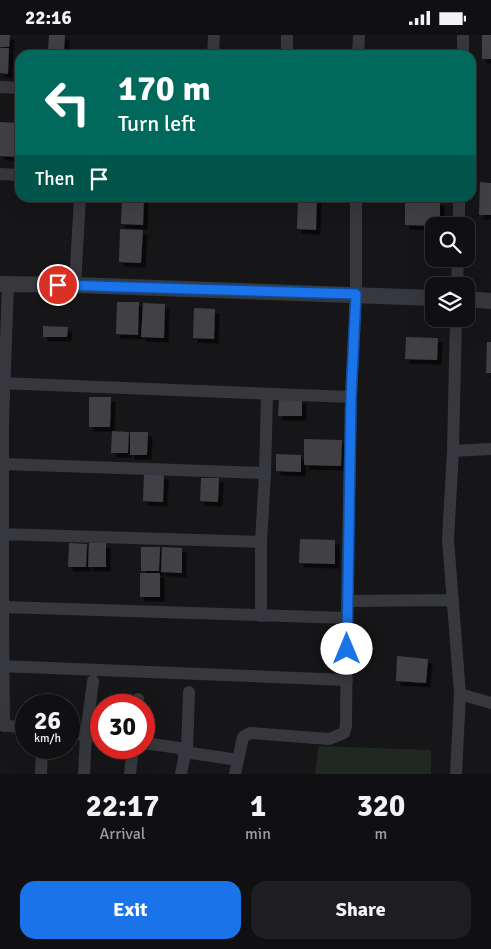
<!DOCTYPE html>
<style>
:root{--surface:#101012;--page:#1e1e20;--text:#f1f3f6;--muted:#9c9d9f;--line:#303032;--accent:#1a73e8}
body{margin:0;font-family:Signika,sans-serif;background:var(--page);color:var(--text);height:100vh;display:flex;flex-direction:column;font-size:19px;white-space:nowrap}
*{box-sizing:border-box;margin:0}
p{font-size:16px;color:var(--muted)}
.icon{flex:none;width:28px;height:28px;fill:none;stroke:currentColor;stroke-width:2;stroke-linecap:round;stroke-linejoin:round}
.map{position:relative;height:739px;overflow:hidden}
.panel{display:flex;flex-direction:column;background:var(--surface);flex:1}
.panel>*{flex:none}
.banner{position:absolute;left:15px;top:15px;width:461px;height:152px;border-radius:15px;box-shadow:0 5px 20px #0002,0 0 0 1px var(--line);background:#00695c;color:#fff;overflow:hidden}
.controls{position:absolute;left:425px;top:182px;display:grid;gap:10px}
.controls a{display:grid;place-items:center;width:50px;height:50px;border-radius:10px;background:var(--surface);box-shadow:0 5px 20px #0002,0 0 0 1px var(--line);font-size:25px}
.speed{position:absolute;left:15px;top:659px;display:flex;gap:10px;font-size:25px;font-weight:700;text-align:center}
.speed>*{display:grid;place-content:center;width:65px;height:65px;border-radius:50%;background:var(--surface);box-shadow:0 5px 20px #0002,0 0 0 1px var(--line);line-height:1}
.speed small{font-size:12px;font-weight:400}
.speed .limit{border:8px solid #d22;background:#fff;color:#111}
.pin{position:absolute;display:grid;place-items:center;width:42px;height:42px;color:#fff;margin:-21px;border:2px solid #fff;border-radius:50%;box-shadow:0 1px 5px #0007}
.me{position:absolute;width:55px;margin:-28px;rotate:0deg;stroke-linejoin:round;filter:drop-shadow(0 0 4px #0008)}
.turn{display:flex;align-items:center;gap:18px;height:105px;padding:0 20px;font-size:22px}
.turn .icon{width:65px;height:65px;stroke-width:2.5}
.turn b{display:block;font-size:35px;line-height:42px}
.then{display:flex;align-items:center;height:48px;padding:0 20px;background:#0003;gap:10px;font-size:19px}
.eta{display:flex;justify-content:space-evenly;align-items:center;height:85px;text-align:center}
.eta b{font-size:30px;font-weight:800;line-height:35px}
.cta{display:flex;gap:10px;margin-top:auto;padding:10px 20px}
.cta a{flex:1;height:58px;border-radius:15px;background:var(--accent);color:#fff;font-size:20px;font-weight:800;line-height:58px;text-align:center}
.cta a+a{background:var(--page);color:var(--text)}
.status{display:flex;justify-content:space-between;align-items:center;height:35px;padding:0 25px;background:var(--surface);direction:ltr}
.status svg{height:14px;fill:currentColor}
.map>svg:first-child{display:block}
.grass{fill:#202822}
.building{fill:#414145;filter:url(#shadow)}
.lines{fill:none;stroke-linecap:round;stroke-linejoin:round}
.minor{stroke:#37383d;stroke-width:12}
.tertiary{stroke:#37383d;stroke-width:16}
.route-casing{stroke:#114b97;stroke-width:12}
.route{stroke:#1a73e8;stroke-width:9}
</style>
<div class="status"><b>22:16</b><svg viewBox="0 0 49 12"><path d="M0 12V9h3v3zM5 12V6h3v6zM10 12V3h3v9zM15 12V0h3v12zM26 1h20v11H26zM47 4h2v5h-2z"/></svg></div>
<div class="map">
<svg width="491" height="739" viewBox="0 0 491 739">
<defs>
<filter id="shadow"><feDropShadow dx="4.5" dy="4.5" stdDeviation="0" flood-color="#0009"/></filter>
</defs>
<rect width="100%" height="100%" fill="#161618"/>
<path class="grass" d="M319,711L431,715V739H315Z"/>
<path class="building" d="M0,0H10L9,12H0Z
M49,0H65L64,16L48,15Z
M482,0H491V24H482Z
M0,13H9L8,39L0,38Z
M0,87L20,88V122L0,121Z
M480,147L491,148V180H479Z
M122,162H144L143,190L121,189Z
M298,162H317L316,195L297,194Z
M405,165L440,166V191L405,190Z
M120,194L143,195L141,228L119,227Z
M117,267H139L138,300L116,299Z
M143,268L165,269L164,303L141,302Z
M194,273L215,274L214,304L193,303Z
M43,291L68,292L67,302H43Z
M406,302L438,303L437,325L405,324Z
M487,307H491V338H486Z
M89,362H111L110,392H89Z
M279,364H302V381H278Z
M112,396L129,397L128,418H111Z
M130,397H148L147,420H130Z
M304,404L342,405L341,431L304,430Z
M276,419L301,420V437L276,436Z
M144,439L164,440L163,467L143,466Z
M201,443H219L218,467L200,466Z
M300,504L335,505V529L299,528Z
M69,508L87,509L86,532H68Z
M89,508H106V532H88Z
M141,512H160L159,536H141Z
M162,512L182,513V538L161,537Z
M140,538H160V562H140Z
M397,621L428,624L426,648L396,646Z"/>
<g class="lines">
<path class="minor" d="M213,20L214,0
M287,20V0
M358,20L359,0
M463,20V0
M0,52L20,53
M0,139L20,140
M356,162V259L351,362L347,566L453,565
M459,191V162
M8,250L3,388V572L347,583V566
M75,250L80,162
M457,251L458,224
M456,284L453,416L448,504L460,659
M0,348L351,362
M453,416L491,414
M3,429L265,438L267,360
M0,499L261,507L265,438
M0,572H3L4,691
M261,581V507
M0,631L347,645
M138,670V664
M0,690L26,693
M69,698L101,702
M144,708L179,713L184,717V724L181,739
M184,717L238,725L243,702L250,698L329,704L344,698L346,691L347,583
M187,717L189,657
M41,739L42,712
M84,739L86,700L93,646
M130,739L133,712
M235,739L238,725
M456,739L460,659L491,668"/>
<path class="tertiary" d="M0,249L75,250L434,263
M466,264L491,266"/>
</g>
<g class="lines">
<g class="route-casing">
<path id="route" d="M58,250L356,259L351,362L347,614"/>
</g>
<use href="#route" class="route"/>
</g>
</svg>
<div class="controls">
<a><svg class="icon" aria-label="search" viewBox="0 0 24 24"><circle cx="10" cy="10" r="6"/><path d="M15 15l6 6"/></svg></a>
<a><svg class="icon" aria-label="layers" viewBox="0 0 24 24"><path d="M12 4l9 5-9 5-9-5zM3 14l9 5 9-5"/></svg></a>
</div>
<div class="speed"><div>26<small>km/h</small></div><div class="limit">30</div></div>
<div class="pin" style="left:58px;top:250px;background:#d93025"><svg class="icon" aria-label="arrive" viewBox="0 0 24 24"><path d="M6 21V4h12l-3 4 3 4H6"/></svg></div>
<svg class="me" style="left:347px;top:614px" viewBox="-20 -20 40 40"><circle r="19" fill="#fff"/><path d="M0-13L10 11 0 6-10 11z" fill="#1a73e8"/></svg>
<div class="banner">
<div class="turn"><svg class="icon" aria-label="left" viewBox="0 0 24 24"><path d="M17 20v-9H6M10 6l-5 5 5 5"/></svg><div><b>170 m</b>Turn left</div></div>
<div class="then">Then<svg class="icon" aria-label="arrive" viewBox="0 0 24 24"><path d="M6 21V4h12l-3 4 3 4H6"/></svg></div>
</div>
</div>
<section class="panel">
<div class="eta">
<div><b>22:17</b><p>Arrival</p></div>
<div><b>1</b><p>min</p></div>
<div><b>320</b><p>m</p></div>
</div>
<div class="cta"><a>Exit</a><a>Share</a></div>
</section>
